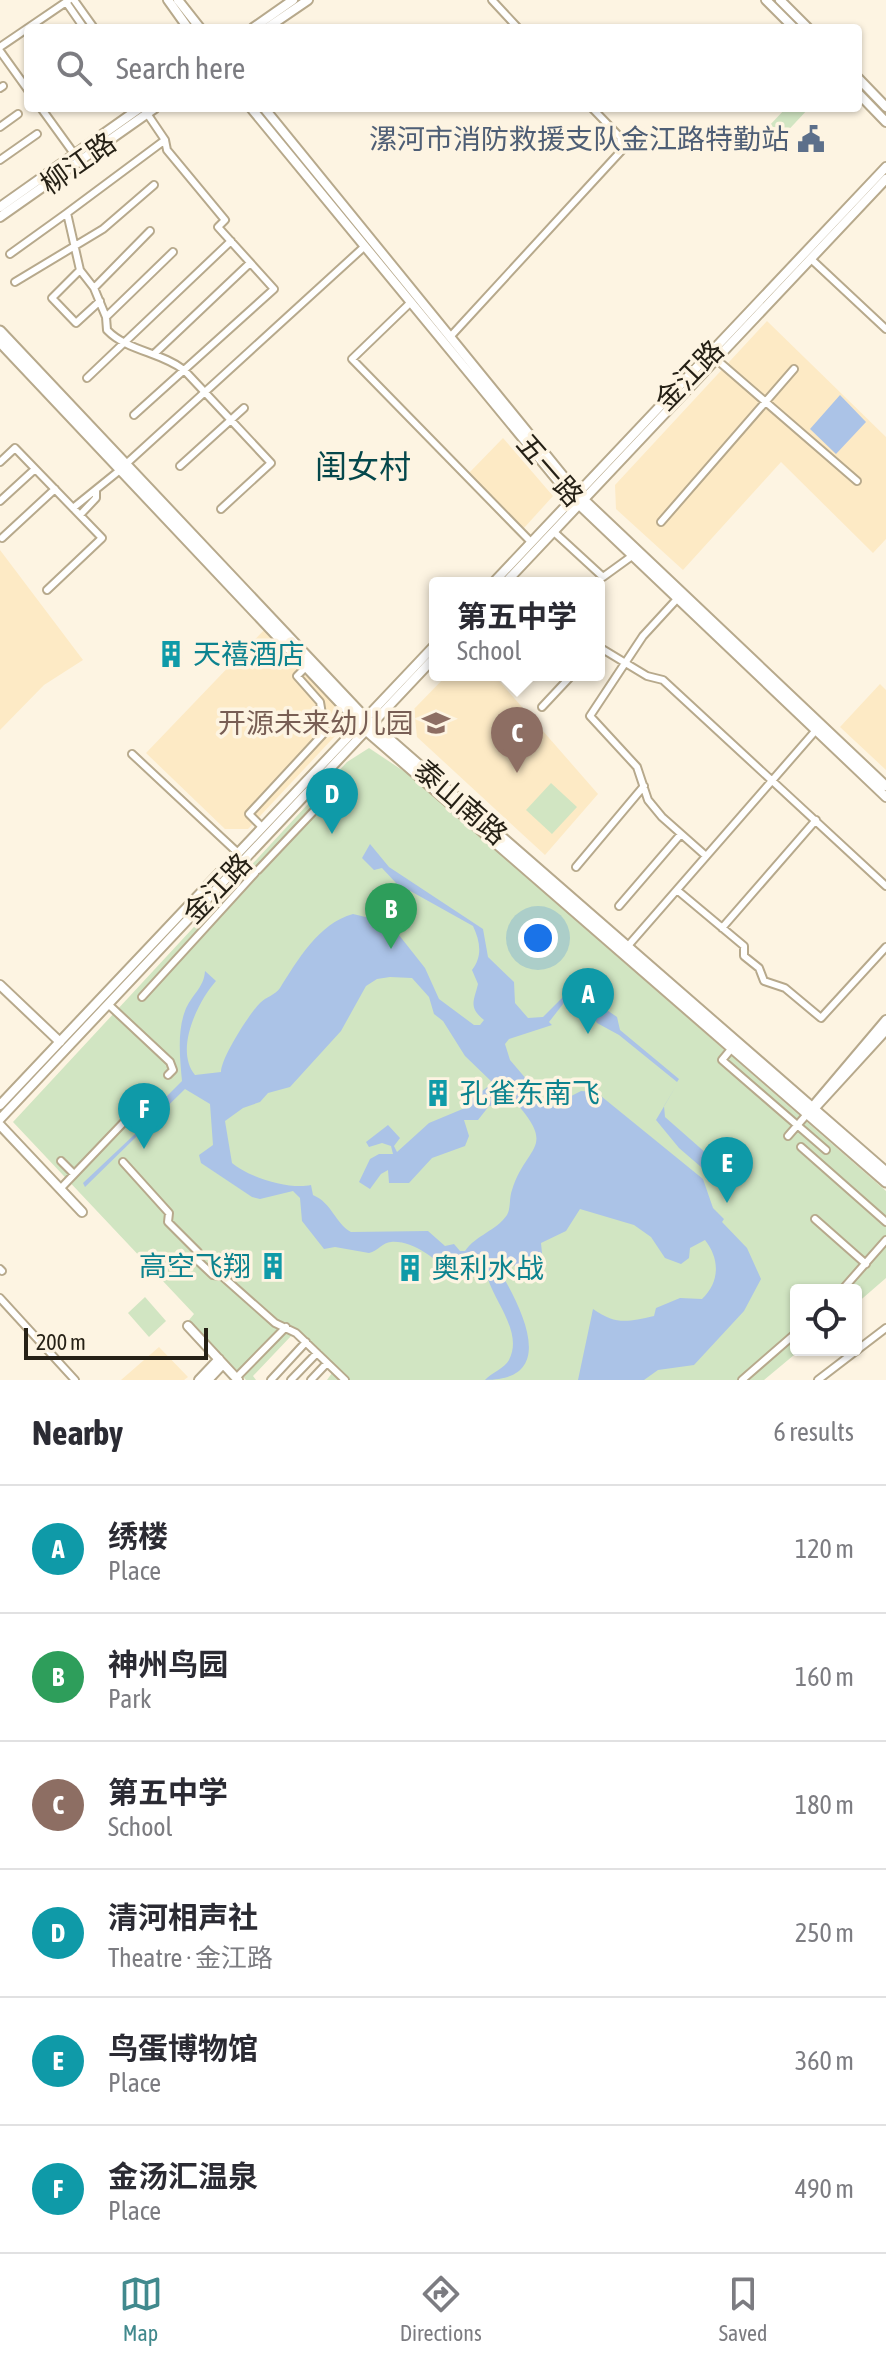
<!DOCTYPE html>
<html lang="en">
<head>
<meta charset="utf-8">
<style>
  :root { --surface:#fff; --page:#f7f7f7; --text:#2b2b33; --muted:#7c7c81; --line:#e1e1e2; --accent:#41898d }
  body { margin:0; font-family:"Asap Condensed","Noto Sans SC",sans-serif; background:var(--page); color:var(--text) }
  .controls { position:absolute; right:24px; bottom:24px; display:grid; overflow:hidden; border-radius:8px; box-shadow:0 2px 6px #0004 }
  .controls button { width:72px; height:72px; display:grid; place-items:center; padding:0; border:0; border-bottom:2px solid var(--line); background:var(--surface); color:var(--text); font:40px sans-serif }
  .scale { position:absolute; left:24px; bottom:20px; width:184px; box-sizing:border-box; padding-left:8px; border:4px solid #262116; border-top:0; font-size:22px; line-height:28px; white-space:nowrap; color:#262116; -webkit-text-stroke:6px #fdf4e2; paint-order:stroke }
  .you { position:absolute; left:538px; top:938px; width:28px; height:28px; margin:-20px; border:6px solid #fff; border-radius:50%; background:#1a73e8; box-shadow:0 0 0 12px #1a73e833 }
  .badge { display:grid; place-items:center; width:52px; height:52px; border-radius:50%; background:var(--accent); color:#fff; font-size:26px; font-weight:700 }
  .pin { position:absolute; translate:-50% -66px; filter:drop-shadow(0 2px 4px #0008) }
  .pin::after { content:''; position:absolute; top:42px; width:28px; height:24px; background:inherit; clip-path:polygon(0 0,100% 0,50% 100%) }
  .popup { position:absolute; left:429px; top:577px; width:176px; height:104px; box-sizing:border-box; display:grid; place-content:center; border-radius:8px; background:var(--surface); filter:drop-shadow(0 2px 6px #0005); font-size:26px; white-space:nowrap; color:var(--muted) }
  .popup b { font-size:30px; color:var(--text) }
  .popup::after { content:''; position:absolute; left:50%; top:100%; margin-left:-16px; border:16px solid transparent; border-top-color:var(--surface) }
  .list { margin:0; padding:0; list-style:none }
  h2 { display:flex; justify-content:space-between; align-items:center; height:104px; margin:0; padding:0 32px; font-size:34px }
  h2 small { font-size:26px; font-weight:400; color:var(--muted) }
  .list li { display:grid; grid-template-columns:52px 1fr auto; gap:24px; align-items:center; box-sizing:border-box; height:128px; padding:0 32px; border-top:2px solid var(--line) }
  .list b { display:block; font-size:30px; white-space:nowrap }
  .list p { margin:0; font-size:26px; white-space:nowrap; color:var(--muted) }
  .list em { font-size:26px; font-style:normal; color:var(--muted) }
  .icon { flex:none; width:44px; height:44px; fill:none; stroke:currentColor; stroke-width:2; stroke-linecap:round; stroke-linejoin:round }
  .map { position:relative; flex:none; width:886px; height:1380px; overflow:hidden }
  .search { position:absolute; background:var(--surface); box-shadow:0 2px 6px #0004; left:24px; right:24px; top:24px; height:88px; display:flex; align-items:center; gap:20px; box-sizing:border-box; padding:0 28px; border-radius:8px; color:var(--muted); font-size:30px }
  .sheet { height:872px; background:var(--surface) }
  nav { display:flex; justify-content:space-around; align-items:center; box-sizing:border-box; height:112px; border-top:2px solid var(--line); background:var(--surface); font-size:22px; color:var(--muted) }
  nav a { display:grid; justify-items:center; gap:4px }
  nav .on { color:var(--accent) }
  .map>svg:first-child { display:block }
  .built { fill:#fdeac5 }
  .green { fill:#d1e5c2 }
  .water { fill:#abc3e7; fill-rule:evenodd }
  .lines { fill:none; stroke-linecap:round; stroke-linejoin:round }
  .minor-casing { stroke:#b7a98c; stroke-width:10 }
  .tertiary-casing { stroke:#b7a98c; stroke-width:12 }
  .secondary-casing { stroke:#b7a98c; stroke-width:13 }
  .minor { stroke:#fff; stroke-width:6 }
  .tertiary { stroke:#fff; stroke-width:8 }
  .secondary { stroke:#fff; stroke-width:9 }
  .labels { text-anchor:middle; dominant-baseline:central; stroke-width:7; stroke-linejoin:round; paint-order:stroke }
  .service-label { font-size:28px; fill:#4e5e75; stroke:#fdf4e2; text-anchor:end }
  .street-label { font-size:28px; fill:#262116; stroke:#fdf4e2 }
  .culture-label { font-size:28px; fill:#0d838f; stroke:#fdf4e2; text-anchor:start }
  .education-label { font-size:28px; fill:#785e54; stroke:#fdf4e2; text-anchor:end }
  .quarter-label { font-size:32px; fill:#05474b; stroke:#fdf4e2 }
</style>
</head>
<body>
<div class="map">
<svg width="886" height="1380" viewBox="0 0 886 1380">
  <rect width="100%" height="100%" fill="#fdf4e2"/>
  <path class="built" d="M767,321L886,437V539L873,553L781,462L683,570L616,509L615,485Z
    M503,438L553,496L524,528L469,473Z
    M0,550L83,660L44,685L0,730Z
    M264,630L335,704V736L248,829H225L146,753Z
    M447,675H494L598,794L545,855L417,737L414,709Z
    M880,684L886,690V770L840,727Z
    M159,1347L188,1377L184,1380H121Z"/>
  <path class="green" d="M786,108H809L781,138L768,127Z
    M369,748L411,776L886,1191V1278L856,1304V1290H796V1350H800L764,1380H327L332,1373L292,1335L253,1376L256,1380H246L189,1320L194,1314L13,1122L347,762Z
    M551,783L577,807L552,834L526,810Z
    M145,1297L166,1321L149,1337L128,1313Z"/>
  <path class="water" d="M840,395L866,422L836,454L810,429Z
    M370,844L389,867L483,929L488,957L514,982L515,1003L528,1018L543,1017L569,991H579L617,1017L620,1030L679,1079L677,1082L619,1035L597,1023L587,1006L570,995L549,1022L552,1025L509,1039L505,1044L510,1060L550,1107L581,1091L596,1092L703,1179L713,1208L724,1219L722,1222L747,1248L761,1279L744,1311L694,1365L658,1370L644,1380H578L593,1309C616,1325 627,1322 654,1316L656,1308L680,1298L702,1299C720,1282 720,1259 705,1240L690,1248L689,1258L681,1264L665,1258L651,1237L634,1225L580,1209L566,1231L541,1243L544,1273L539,1271L529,1278L509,1261L502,1265L501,1273C524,1313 557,1380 485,1380C491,1373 505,1368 509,1360C523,1333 496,1304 488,1279L462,1268L453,1274C437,1261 414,1240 391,1242C383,1242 378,1251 369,1253L335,1247L324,1249L302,1221L300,1198L293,1191L260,1199L252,1197L201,1163L199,1155L213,1145L210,1104L185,1089L85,1187L83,1183L153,1117L158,1105L182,1081C180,1059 177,1032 185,1011C191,995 204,988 205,971L216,981C198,1001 174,1050 195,1075L221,1072C221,1058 249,1014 260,1003C266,997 275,995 280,988C297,961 319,923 353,914L374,919L395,930L425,968L439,999L474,1025H480L484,1020C468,1007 474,1001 478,984L472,970C483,956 480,941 473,926L396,883L382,868L374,870L362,858ZM390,977L412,978L429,997L434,1014L443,1021L465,1056L493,1083L470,1100L465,1108L429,1123L397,1152L394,1146L400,1138L388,1125L366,1142L369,1147L382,1143L391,1146L393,1154H379L370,1159L359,1182L370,1189L381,1174L388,1170L389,1183H409L432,1158L465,1146L469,1136L464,1120H478L489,1106L516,1103C557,1149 526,1145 512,1190C509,1198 511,1208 507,1215C496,1231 476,1235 465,1251H460L454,1244L445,1246L428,1231L351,1232C335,1223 332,1203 313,1195L311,1185C290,1190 248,1177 232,1163L225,1121L243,1108L260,1102L268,1093L290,1087L341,1031L366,986L377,979Z
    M676,1086L664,1106L665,1117L715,1161L721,1160L723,1163L708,1173L679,1148L656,1120Z"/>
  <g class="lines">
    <g class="minor-casing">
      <path id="minor" d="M74,0L94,28
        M492,0L518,28
        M66,2L84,28
        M0,47L69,0
        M0,51L28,90
        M0,88L3,86
        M41,108L75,155
        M0,127L18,114
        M0,160L37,134
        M173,252L106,317L107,330C127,351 161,352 184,370L271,463L221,509
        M10,254L67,213
        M811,259L886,329
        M80,270L52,298L76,323L100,301
        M15,282L103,229L154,185
        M94,288L150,231
        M410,303L352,359L531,542
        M106,317L94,288L80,270L67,213L165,140
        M450,337L622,150L620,137L592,108
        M154,354L250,263
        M716,359L857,481
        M87,378L231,241
        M134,415L274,289L218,227L225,220L167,150L165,140L146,112
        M0,462L15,448L102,538L47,590
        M126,464L365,246
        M180,466L244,408
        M0,501L35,469
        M73,508L120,470
        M80,515L96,498V491
        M661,522L794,369
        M554,532L603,577L632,556
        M2,538L55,489
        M677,599L643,636L590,716L637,767L648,800L662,817L706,856
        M599,647L647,676L663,680L886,886
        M515,680L520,675
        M542,707L572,675
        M132,754L238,853
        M262,827L249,814L325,732L320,702L297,676L306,667
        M576,867L644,786
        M258,870L327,797L315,786
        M677,890L744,946V956L759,968L764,981L785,988L821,1018L886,947
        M619,906L681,834
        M722,928L816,820
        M627,947L817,729
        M142,997L255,873
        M108,1004L170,1062L173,1070L168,1075
        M732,1048L722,1060L826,1150
        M788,1136L808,1113
        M801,1147L886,1222
        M61,1161L74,1174
        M123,1162L169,1213L168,1222L198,1252L197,1260L213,1275L222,1276L275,1323L296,1333L345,1380
        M61,1188L124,1122
        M815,1219L866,1264
        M0,1269L2,1271
        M842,1290L886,1240
        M0,1298L75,1380
        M236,1378L286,1327
        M271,1380L306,1342
        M291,1380L317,1353
        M311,1380L327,1363
        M742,1380L796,1333
        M818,1380L886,1328"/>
    </g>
    <g class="tertiary-casing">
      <path id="tertiary" d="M168,0L188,28
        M178,0L200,28
        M766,0L794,28
        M780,0L808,28
        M253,28L293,0
        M267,28L308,0
        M858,78L886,107
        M858,93L886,122
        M251,108L572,498L886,797
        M264,108L577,493L886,786
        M0,207L140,108
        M0,217L155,108
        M493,583L886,167
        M505,583L886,179
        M0,985L60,1042
        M0,1105L435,645
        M809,1111L886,1020
        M812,1111L886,1030
        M0,1119L435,657
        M0,1125L82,1212
        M188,1326L238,1380
        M199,1380L219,1359
        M208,1380L223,1364"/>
    </g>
    <g class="secondary-casing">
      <path id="secondary" d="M0,331L366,719L886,1172
        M0,342L366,730L886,1182"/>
    </g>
    <use href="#minor" class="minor"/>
    <use href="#tertiary" class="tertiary"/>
    <use href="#secondary" class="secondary"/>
  </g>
  <defs>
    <g id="civic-bare" transform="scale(2.16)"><path d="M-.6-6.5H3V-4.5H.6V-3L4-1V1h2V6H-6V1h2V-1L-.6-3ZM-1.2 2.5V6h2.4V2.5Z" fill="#5c6f8a" stroke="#fdf4e2" stroke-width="2.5" paint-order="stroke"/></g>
    <g id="building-bare" transform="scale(2.16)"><path d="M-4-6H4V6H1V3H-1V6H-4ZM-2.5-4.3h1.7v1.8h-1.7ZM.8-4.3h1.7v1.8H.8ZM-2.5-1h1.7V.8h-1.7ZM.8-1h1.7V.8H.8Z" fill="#0f9aa8" stroke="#fdf4e2" stroke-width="2.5" paint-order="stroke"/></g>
    <g id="school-bare" transform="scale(2.16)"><path d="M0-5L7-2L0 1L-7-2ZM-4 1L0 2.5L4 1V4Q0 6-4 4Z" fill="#8d6e63" stroke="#fdf4e2" stroke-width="2.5" paint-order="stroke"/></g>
  </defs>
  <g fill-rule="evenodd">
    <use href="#civic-bare" x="811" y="139"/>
    <use href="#building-bare" x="171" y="654"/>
    <use href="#school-bare" x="436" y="723"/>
    <use href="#building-bare" x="438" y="1093"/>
    <use href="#building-bare" x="273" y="1266"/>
    <use href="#building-bare" x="410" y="1268"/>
  </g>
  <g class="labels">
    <g class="service-label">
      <text x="789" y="139">漯河市消防救援支队金江路特勤站</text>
    </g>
    <g class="street-label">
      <text transform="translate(78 163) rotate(-35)">柳江路</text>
      <text transform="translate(689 375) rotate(-46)">金江路</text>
      <text transform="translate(550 470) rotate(49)">五一路</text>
      <text transform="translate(461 802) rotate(41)">泰山南路</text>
      <text transform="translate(217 888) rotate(-46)">金江路</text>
    </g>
    <g class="culture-label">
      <text x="193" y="654">天禧酒店</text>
      <text x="460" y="1093">孔雀东南飞</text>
      <text x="251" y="1266" text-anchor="end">高空飞翔</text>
      <text x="432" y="1268">奥利水战</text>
    </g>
    <g class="education-label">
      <text x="414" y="723">开源未来幼儿园</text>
    </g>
    <g class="quarter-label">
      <text x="363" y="466">闺女村</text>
    </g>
  </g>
</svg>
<div class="controls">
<button><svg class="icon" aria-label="locate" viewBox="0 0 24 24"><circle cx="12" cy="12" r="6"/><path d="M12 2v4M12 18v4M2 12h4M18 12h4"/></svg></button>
</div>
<div class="scale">200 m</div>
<div class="you"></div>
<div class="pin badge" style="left:588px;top:1034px;background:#0f9aa8">A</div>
<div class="pin badge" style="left:391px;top:949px;background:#2e9e5b">B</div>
<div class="pin badge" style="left:517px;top:773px;background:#8d6e63">C</div>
<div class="popup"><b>第五中学</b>School</div>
<div class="pin badge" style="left:332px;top:834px;background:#0f9aa8">D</div>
<div class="pin badge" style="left:727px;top:1203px;background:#0f9aa8">E</div>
<div class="pin badge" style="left:144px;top:1149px;background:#0f9aa8">F</div>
<div class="search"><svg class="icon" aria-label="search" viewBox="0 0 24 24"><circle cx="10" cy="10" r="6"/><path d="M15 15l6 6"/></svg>Search here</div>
</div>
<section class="sheet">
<h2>Nearby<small>6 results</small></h2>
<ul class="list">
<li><span class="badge" style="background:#0f9aa8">A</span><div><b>绣楼</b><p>Place</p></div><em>120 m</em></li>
<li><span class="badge" style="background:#2e9e5b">B</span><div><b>神州鸟园</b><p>Park</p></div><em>160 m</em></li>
<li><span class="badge" style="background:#8d6e63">C</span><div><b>第五中学</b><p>School</p></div><em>180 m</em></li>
<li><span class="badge" style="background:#0f9aa8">D</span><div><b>清河相声社</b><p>Theatre · 金江路</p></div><em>250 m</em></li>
<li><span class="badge" style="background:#0f9aa8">E</span><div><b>鸟蛋博物馆</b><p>Place</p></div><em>360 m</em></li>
<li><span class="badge" style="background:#0f9aa8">F</span><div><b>金汤汇温泉</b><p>Place</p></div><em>490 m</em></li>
</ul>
</section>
<nav>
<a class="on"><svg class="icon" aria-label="map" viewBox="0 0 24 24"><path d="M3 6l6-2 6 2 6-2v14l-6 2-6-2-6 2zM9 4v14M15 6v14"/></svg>Map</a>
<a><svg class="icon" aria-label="directions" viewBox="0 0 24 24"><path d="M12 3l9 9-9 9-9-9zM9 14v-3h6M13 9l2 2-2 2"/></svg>Directions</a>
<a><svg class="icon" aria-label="saved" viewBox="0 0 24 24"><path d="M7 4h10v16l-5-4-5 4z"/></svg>Saved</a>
</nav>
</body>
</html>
